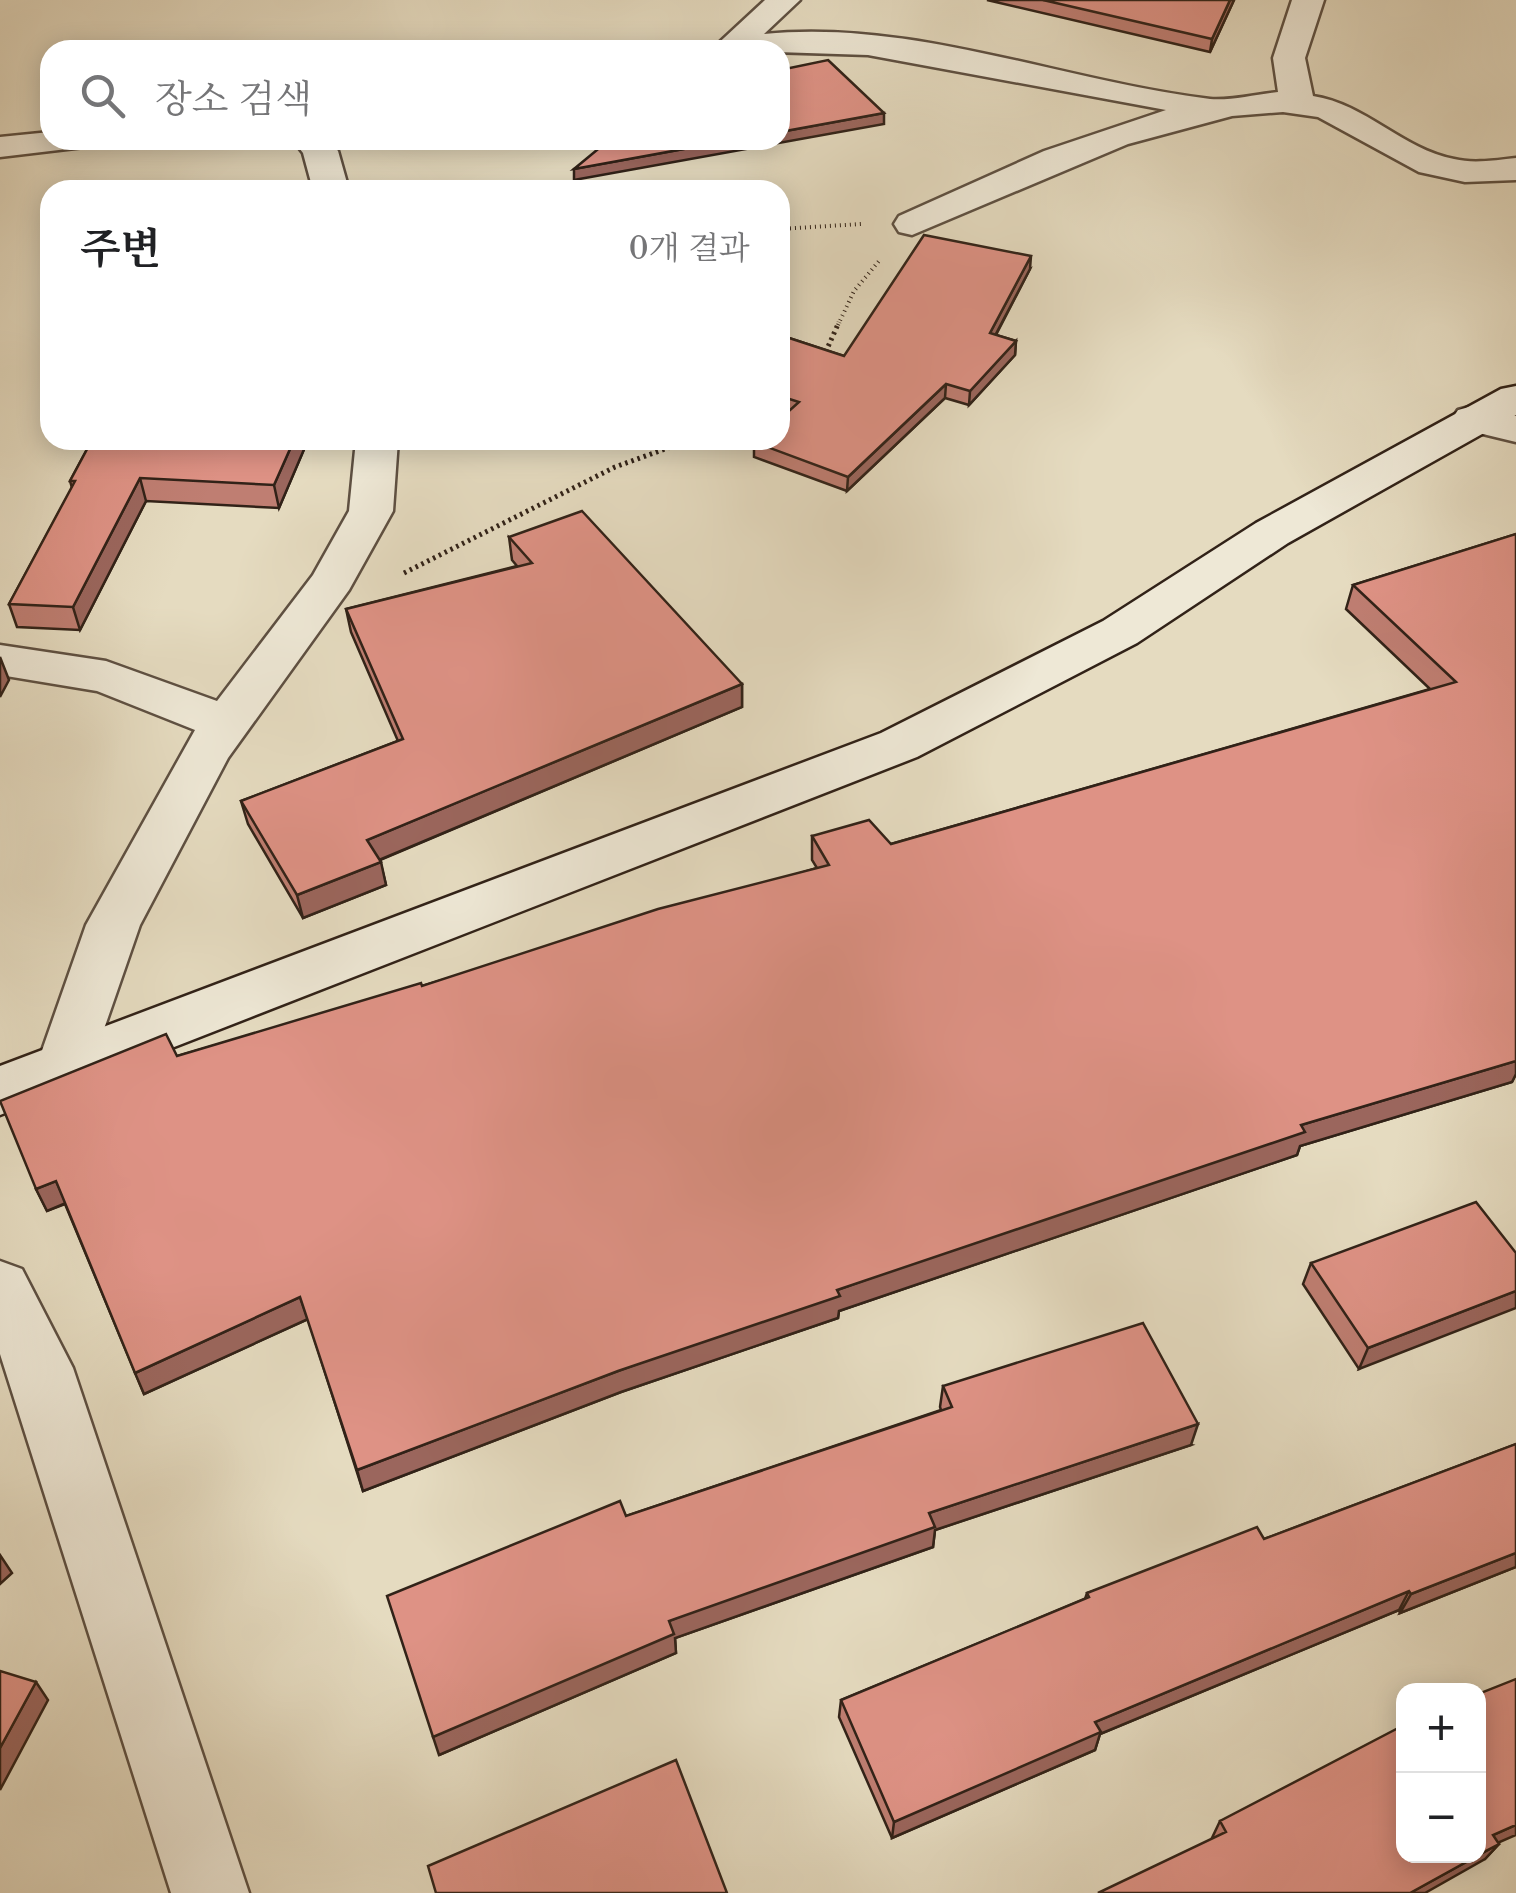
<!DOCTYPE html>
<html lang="ko">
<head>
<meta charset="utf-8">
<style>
  :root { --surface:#fff; --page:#f6f6f6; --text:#202124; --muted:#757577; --line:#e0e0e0 }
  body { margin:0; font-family:"Libre Caslon Text","Noto Serif KR",serif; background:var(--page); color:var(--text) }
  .controls { position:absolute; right:30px; bottom:30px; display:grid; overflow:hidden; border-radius:20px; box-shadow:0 5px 25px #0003 }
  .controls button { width:90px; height:90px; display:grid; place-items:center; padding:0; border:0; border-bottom:2px solid var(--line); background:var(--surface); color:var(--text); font:50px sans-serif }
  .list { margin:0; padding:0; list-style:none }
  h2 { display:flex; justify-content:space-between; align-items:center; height:130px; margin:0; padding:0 40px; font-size:42px }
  h2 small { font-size:32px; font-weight:400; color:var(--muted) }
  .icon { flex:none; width:55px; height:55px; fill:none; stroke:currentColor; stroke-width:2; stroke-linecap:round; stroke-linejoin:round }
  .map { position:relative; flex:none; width:1516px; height:1893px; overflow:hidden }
  .search { position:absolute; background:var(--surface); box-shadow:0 5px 25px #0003; left:40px; top:40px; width:750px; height:110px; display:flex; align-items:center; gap:25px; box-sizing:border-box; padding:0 35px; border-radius:30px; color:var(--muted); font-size:38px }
  .panel { position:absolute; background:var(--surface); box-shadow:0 5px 25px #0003; left:40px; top:180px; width:750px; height:270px; border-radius:30px }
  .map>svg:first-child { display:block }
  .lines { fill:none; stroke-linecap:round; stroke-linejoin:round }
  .minor-casing { stroke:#5e5042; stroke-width:5 }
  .secondary-casing { stroke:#312218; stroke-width:5 }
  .path-far1 { stroke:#312218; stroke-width:4; stroke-dasharray:1 4; stroke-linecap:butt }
  .path { stroke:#312218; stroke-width:5; stroke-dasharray:2.5 4; stroke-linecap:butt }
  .minor { fill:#eee8d6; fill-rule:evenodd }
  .secondary { fill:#eee8d6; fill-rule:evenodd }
  .wall { fill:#bf7e72; stroke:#312218; stroke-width:2.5 }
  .shaded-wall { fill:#9b665d; stroke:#312218; stroke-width:2.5 }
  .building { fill:#de9285; stroke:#312218; stroke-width:2.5 }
</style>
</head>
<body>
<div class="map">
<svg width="1516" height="1893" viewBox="0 0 1516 1893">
  <rect width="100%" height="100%" fill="#e5dbc0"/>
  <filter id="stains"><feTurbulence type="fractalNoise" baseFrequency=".002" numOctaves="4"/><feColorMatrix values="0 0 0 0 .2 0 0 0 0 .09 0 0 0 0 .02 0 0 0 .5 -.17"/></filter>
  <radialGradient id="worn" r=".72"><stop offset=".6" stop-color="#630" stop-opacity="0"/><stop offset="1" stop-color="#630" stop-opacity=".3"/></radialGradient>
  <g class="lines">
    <g class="minor-casing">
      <path id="minor" d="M765,0H800L764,34C914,19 1062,81 1210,99C1230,101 1257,94 1278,92L1273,58L1292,0H1324L1305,58L1313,96C1366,104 1402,149 1454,159C1474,164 1496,160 1516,158V180L1465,182L1419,172L1318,117L1283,112L1232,116L1128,144L912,235L899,232L894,224L899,216L1044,151L1166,110L868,55L711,50Z
        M50,132V140H89L84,147L0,157V137Z
        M293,140H329L338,151L349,190H313L303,153Z
        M1473,406L1516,416V442L1458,428L1452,419L1458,410Z
        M356,440H398L393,511L349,590L228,758L140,925L87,1078L67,1085L47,1078L38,1062L86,925L195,730L97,691L0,675V645L106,661L217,701L313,575L349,511Z
        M0,1261L22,1269L73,1368L249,1893H171L0,1354Z"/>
    </g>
    <g class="secondary-casing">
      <path id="secondary" d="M1516,386V415L1288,543L1137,643L917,757L0,1115V1066L881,733L1103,621L1256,523L1501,389Z"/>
    </g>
    <path class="path-far1" d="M780,229L861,224
      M838,325L854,291L879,261"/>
    <path class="path" d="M823,358L839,322
      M404,573L615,467L690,440"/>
    <use href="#minor" class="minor"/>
    <use href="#secondary" class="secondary"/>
  </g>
  <path class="wall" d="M987,0H1234L1210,52Z
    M1030,269L996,335L1016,341L1015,355L969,405L945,398L847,491L754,457V442L788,413L780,410V335L844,356Z
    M92,440H308L279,508L146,501L80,630L17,627L9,604L72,488L70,481Z
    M1516,534V1074L1512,1082L1300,1146L1297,1155L839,1311L838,1318L621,1392L363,1491L308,1319L144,1394L65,1204L47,1211L36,1189L177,1056L422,986L817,868L812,860V836L891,844L1430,689L1346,609L1353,585Z
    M509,537L742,684V707L380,860L386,885L303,918L248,824L241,801L398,741L351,632L346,609L517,566L512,560Z
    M1516,1253L1359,1369L1303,1284L1311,1263Z
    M943,1386L1191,1445L935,1530L933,1547L675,1638L676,1653L439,1755L626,1516L941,1410L940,1407Z
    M1516,1444V1567L1400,1613L1399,1610L1100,1734L1095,1750L892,1838L839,1717L841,1700L1085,1599L1087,1593L1264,1539Z
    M1220,1821L1498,1843L1499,1844L1485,1859L1212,1838Z"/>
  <path class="shaded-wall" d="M1230,0H1234L1210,52L1212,39Z
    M884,113V124L574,180V169L733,140H780V132Z
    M1031,256L1030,269L989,347L990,333Z
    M1016,341L1015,355L969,405L970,391Z
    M946,384L945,398L847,491L848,477Z
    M294,440H308L279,508L274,485Z
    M140,478L146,501L80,630L73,607Z
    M0,657L9,680L0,697Z
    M742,684V707L372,863L367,840Z
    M381,862L386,885L303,918L297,895Z
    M1516,1061V1074L1512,1082L1300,1146L1297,1155L839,1311L838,1318L621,1392L363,1491L357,1470L618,1371L837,1290L1301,1125Z
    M56,1181L66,1203L47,1211L36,1189Z
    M1516,1291V1308L1359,1369L1368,1348Z
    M300,1297L308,1319L144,1394L135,1373Z
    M1198,1424L1191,1445L935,1530L933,1547L675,1638L676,1653L439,1755L433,1737L669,1621L929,1513Z
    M1516,1553V1567L1400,1613L1411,1594Z
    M0,1555L12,1573L0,1584Z
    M1409,1591L1399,1610L1100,1734L1095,1750L892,1838L894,1822L1095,1722Z
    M36,1682L48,1700L0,1790V1748Z
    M1516,1825V1835L1479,1851L1493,1835Z
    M1499,1844L1485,1859L1425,1893H1410Z"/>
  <path class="building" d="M1043,0H1230L1212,39Z
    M828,60L884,113L780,132V70Z
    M609,140H733L574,169Z
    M924,235L1031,256L990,333L1016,341L970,391L946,384L848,477L754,442L757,440H780V419L799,402L780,396V335L844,356Z
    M92,440H294L274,485L140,478L73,607L9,604L75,481H70Z
    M582,511L742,684L367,840L381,862L297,895L241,801L403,739L346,609L532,563L509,537Z
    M1516,534V1061L1301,1125L1305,1132L837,1290L840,1296L618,1371L357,1470L300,1297L135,1373L56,1181L36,1189L0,1101L166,1034L177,1056L421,983L422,986L658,909L829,865L812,836L869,820L891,844L1456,682L1353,585Z
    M1476,1202L1516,1253V1291L1368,1348L1311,1263Z
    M1143,1323L1198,1424L929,1513L935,1527L669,1621L674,1634L433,1737L387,1596L620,1501L626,1516L952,1407L943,1386Z
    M1516,1444V1553L1411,1594L1409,1591L1095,1722L1101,1732L894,1822L841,1700L1089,1597L1087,1593L1257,1527L1264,1539Z
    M0,1671L36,1682L0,1748Z
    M1516,1679V1825L1493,1835L1499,1844L1478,1855V1694Z
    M1404,1725V1856H1477L1410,1893H1098L1226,1832L1220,1821Z
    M676,1760L727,1893H436L428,1866Z"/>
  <rect width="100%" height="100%" filter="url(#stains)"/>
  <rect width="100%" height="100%" fill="url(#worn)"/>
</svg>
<div class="controls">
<button>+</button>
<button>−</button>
</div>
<div class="search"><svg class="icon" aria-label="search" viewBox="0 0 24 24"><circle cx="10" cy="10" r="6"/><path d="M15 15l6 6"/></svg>장소 검색</div>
<section class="panel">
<h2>주변<small>0개 결과</small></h2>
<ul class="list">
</ul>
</section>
</div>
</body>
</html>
